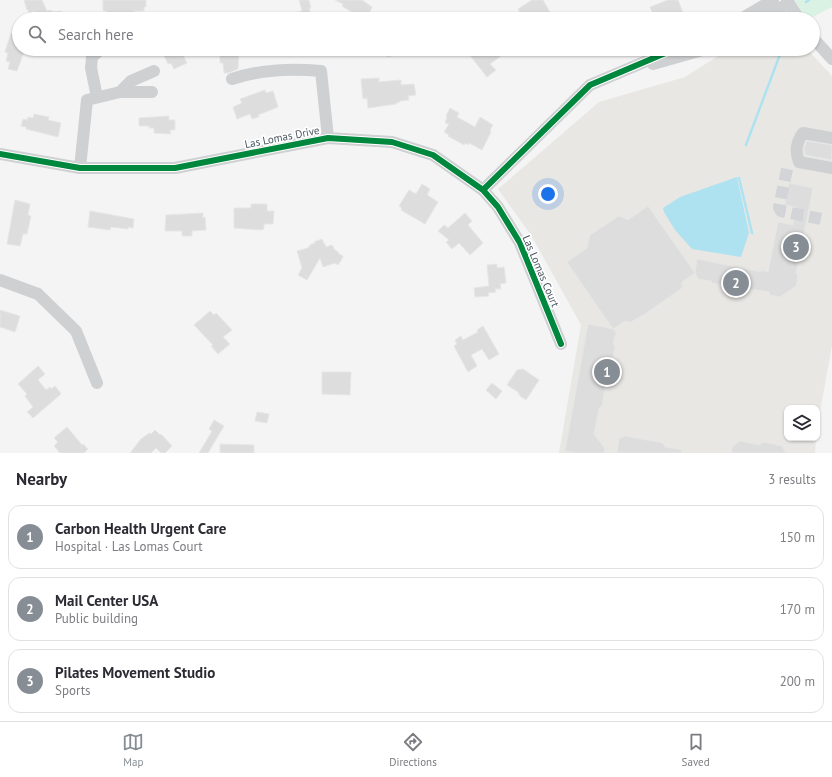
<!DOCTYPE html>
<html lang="en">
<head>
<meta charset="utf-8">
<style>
  :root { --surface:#fff; --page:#f7f7f7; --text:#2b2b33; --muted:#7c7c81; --line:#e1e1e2; --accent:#868d94 }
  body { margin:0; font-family:"PT Sans",sans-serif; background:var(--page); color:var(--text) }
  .controls { position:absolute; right:12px; bottom:12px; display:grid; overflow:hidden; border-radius:8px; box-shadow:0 1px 3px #0004 }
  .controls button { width:36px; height:36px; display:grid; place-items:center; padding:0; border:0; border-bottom:1px solid var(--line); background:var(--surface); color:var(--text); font:20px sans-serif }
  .you { position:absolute; left:548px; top:194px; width:14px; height:14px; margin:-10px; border:3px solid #fff; border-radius:50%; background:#1a73e8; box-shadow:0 0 0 6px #1a73e833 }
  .badge { display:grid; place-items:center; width:26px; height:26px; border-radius:50%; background:var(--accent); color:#fff; font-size:13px; font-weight:700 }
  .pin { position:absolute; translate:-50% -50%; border:2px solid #fff; box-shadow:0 1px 4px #0006 }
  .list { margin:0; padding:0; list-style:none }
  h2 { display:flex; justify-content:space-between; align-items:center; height:52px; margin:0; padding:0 16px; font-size:17px }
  h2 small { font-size:13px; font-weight:400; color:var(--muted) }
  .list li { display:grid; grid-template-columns:26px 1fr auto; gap:12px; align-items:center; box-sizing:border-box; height:64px; margin:0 8px 8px; padding:0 8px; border:1px solid var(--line); border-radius:12px }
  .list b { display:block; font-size:15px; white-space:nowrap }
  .list p { margin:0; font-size:13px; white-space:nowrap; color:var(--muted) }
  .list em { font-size:13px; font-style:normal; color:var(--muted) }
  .icon { flex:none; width:22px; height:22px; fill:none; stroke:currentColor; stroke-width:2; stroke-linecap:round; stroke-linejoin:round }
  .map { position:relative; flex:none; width:832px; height:453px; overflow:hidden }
  .search { position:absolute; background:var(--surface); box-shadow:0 1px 3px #0004; left:12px; right:12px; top:12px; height:44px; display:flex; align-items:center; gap:10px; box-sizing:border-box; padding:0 14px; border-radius:22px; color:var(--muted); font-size:15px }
  .sheet { height:268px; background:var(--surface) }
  nav { display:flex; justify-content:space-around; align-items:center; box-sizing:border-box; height:56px; border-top:1px solid var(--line); background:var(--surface); font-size:11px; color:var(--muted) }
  nav a { display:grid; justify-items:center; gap:2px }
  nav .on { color:var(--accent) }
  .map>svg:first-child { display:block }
  .commercial { fill:#e8e7e3 }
  .green { fill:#d9f2e3 }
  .water { fill:#aee2f0 }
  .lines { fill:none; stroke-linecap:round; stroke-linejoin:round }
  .stream { stroke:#aee2f0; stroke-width:2.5 }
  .building { fill:#ddddde; stroke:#e5e6e7 }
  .minor-tunnel { stroke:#d2d4d7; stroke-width:12; stroke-dasharray:12 6; stroke-linecap:butt }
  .minor { stroke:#ced0d2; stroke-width:12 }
  .cycleway-casing { stroke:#fff; stroke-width:8 }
  .cycleway { stroke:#00873e; stroke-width:6 }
  .labels { text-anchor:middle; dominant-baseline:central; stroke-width:3.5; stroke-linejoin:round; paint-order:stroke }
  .street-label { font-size:11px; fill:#4a5661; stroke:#fff }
</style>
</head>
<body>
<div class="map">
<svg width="832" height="453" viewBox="0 0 832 453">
  <rect width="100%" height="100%" fill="#f4f4f4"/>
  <path class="commercial" d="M729,49H807L832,76V346L817,428V408H787V438H816L815,453H559L581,325L531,235L498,189L599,102L685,77Z"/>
  <path class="green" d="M795,0H832V7L809,19H806Z"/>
  <path class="water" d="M737,177L749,233L741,257L692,249L675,230L664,212L663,208L680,197Z"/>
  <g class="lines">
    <path class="stream" d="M806,2L809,0
      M746,145L782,49
      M739,178L752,233"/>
  </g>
  <path class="building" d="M24,0H42L47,11L52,10V12L61,11L63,19H37L35,11L29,13L28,10H27Z
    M103,0H146V7H144V11H134V19H127V17H107V11H103Z
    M299,0H309L311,8H309L312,19H280V17L302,11Z
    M335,0H362L372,7L367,19L362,16L361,18L342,6L343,4Z
    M532,0H543L550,12L546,15L545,17L546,19H523L518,9Z
    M668,0H678L684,15L674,19H635L652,12L650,7Z
    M11,33L19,35V49H25L17,71L8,69L10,62L6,61L8,53L5,52Z
    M161,49H196L183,55L187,63L174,69L171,63L168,64Z
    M225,49H239L238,69L228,73H224L223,63H220V52H225Z
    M385,49H409V52L387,57Z
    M465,49H503L498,53L501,56L490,64L496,70L487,77Z
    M379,78V82L401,80V85L414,84L416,95L408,96L409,100L400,101V102L396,103V104L368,108L367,98L363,99L361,79Z
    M265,90L266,93L273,91L278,107L258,115L259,117L252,119L250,114L237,119L233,107L242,103L240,99Z
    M450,108L459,113L457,117L475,127L480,117L493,125L490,130L491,132L482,150L469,143L468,145L465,143L464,145L448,136L449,135L444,132L449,124L445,123L447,117L446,116Z
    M34,114L49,117L48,120L61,123L58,137L26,129V127L21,126L23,119L27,120L28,117L33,118Z
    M169,116V120H175V130H170L171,134L154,133V128H149V126H139V118Z
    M807,141L832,145V160L805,155L804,148Z
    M789,183L813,188L796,273L798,276L796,286L780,297L770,295L769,292L751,289V291L712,283L711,281L698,279L695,273L697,259L761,272V270L768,272L778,222L793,225L796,207L785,205Z
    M422,184L430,189L427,195L438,202L425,224L401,210L402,208L399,206L409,190L416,194Z
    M15,200L30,204L28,215L31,216L27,234H23L20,246L7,244Z
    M251,204H267V211H274L273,224H264V229L260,230L234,228V208H251Z
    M648,206L695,273L682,282V288L642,316H641L631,322L625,321L613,329L567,262L587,248L590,235L619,216L628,220Z
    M90,211L134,219L133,228L128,227V229L111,227L110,230L88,227Z
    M203,213V218L205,217L206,230L192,231V236H182V231H165L166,215Z
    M465,213L472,221L468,225L483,243L470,255L459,243L452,249L446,242L449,240L438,231L444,225L448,228Z
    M322,239L326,247L332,245L335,250L338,252V253L343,256L342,259L338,265L335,263L323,267L320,258L307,280L298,275L302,268L297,251L308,248L310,245L315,243L314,242Z
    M497,264V268L504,267L506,283L500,284L501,289H495L496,292L488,293L489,296L475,297L474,288L489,286L487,265Z
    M0,310L20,316L15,332L0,327Z
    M210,311L214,315L216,313L232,330L223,337L230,344L218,354L211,346L213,345L194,325Z
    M588,324L613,329L616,333L613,343L615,346L608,384L605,386L602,406L599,408L594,434L605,449L604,453H577L565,451Z
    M483,326L499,354L489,360L482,349L471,355L477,366L468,372L454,346L457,344L455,340L461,336L463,340L478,332L477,330Z
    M38,366L45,374L38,380L46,390L50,387L51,389L55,386L61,394L33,418L27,412L33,407L25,396L27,394L18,384Z
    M523,369L539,380L526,400L520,396L518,392L507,385L517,370Z
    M322,372H351L350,395L322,394Z
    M492,383L502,391L496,399L486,390Z
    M257,412L269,414L267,423L255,421Z
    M214,420L224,426L208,453H199L212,431L209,429Z
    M67,427L82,445L83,444L88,449L84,453H60L54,446L58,442L54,438Z
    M155,430L160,435L161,434L172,446L165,453H161L156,448L151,453H130L141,439L148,434L150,433L151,434Z
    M625,436L663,443L665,447L682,450L681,453H617L619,439Z
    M740,441L759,445L763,442L782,446L786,453H731L733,446Z
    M220,444L254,445V453H220Z"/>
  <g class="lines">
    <path class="minor-tunnel" d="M787,169L779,207L781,211L826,220"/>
    <path class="minor" d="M787,0L799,19
      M741,19L773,0
      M762,19L789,3
      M813,38L832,59
      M653,64L706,49
      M232,79C262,69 290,68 321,71L328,138
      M120,92L131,81L154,71
      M97,97L91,68L92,57L101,49
      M832,138L803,133C796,143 795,151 799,162L832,168
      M0,154L80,168H175L328,138L392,142L433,155L483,190L498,207L520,243L561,344
      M80,168L87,100L120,92H152
      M483,190L590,85L675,49
      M0,280L38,294L76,331L97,383"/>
    <g class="cycleway-casing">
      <path id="cycleway" d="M0,154L80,168H175L328,138L392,142L433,155L483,190L498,207L520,243L561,344
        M483,190L590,85L675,49"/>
    </g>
    <use href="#cycleway" class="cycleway"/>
  </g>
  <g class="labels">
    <g class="street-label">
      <text transform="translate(282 137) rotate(-11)">Las Lomas Drive</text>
      <text transform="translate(541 271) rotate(67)">Las Lomas Court</text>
    </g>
  </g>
</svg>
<div class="controls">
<button><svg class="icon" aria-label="layers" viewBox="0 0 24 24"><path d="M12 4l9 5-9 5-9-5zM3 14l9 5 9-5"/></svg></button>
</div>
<div class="you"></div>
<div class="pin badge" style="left:607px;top:372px">1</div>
<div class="pin badge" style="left:736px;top:283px">2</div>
<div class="pin badge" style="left:796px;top:247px">3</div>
<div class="search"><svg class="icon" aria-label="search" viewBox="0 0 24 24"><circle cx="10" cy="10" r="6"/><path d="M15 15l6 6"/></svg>Search here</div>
</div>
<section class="sheet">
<h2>Nearby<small>3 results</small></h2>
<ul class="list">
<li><span class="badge">1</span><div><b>Carbon Health Urgent Care</b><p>Hospital · Las Lomas Court</p></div><em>150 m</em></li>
<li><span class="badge">2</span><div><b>Mail Center USA</b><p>Public building</p></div><em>170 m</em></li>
<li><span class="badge">3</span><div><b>Pilates Movement Studio</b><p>Sports</p></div><em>200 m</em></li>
</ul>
</section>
<nav>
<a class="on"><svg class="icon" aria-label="map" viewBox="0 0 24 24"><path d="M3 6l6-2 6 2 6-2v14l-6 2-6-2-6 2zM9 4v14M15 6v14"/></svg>Map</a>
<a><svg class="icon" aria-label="directions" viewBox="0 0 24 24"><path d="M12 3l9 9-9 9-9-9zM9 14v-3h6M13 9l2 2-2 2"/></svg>Directions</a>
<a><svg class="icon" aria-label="saved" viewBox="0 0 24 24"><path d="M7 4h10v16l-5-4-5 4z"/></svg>Saved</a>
</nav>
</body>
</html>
